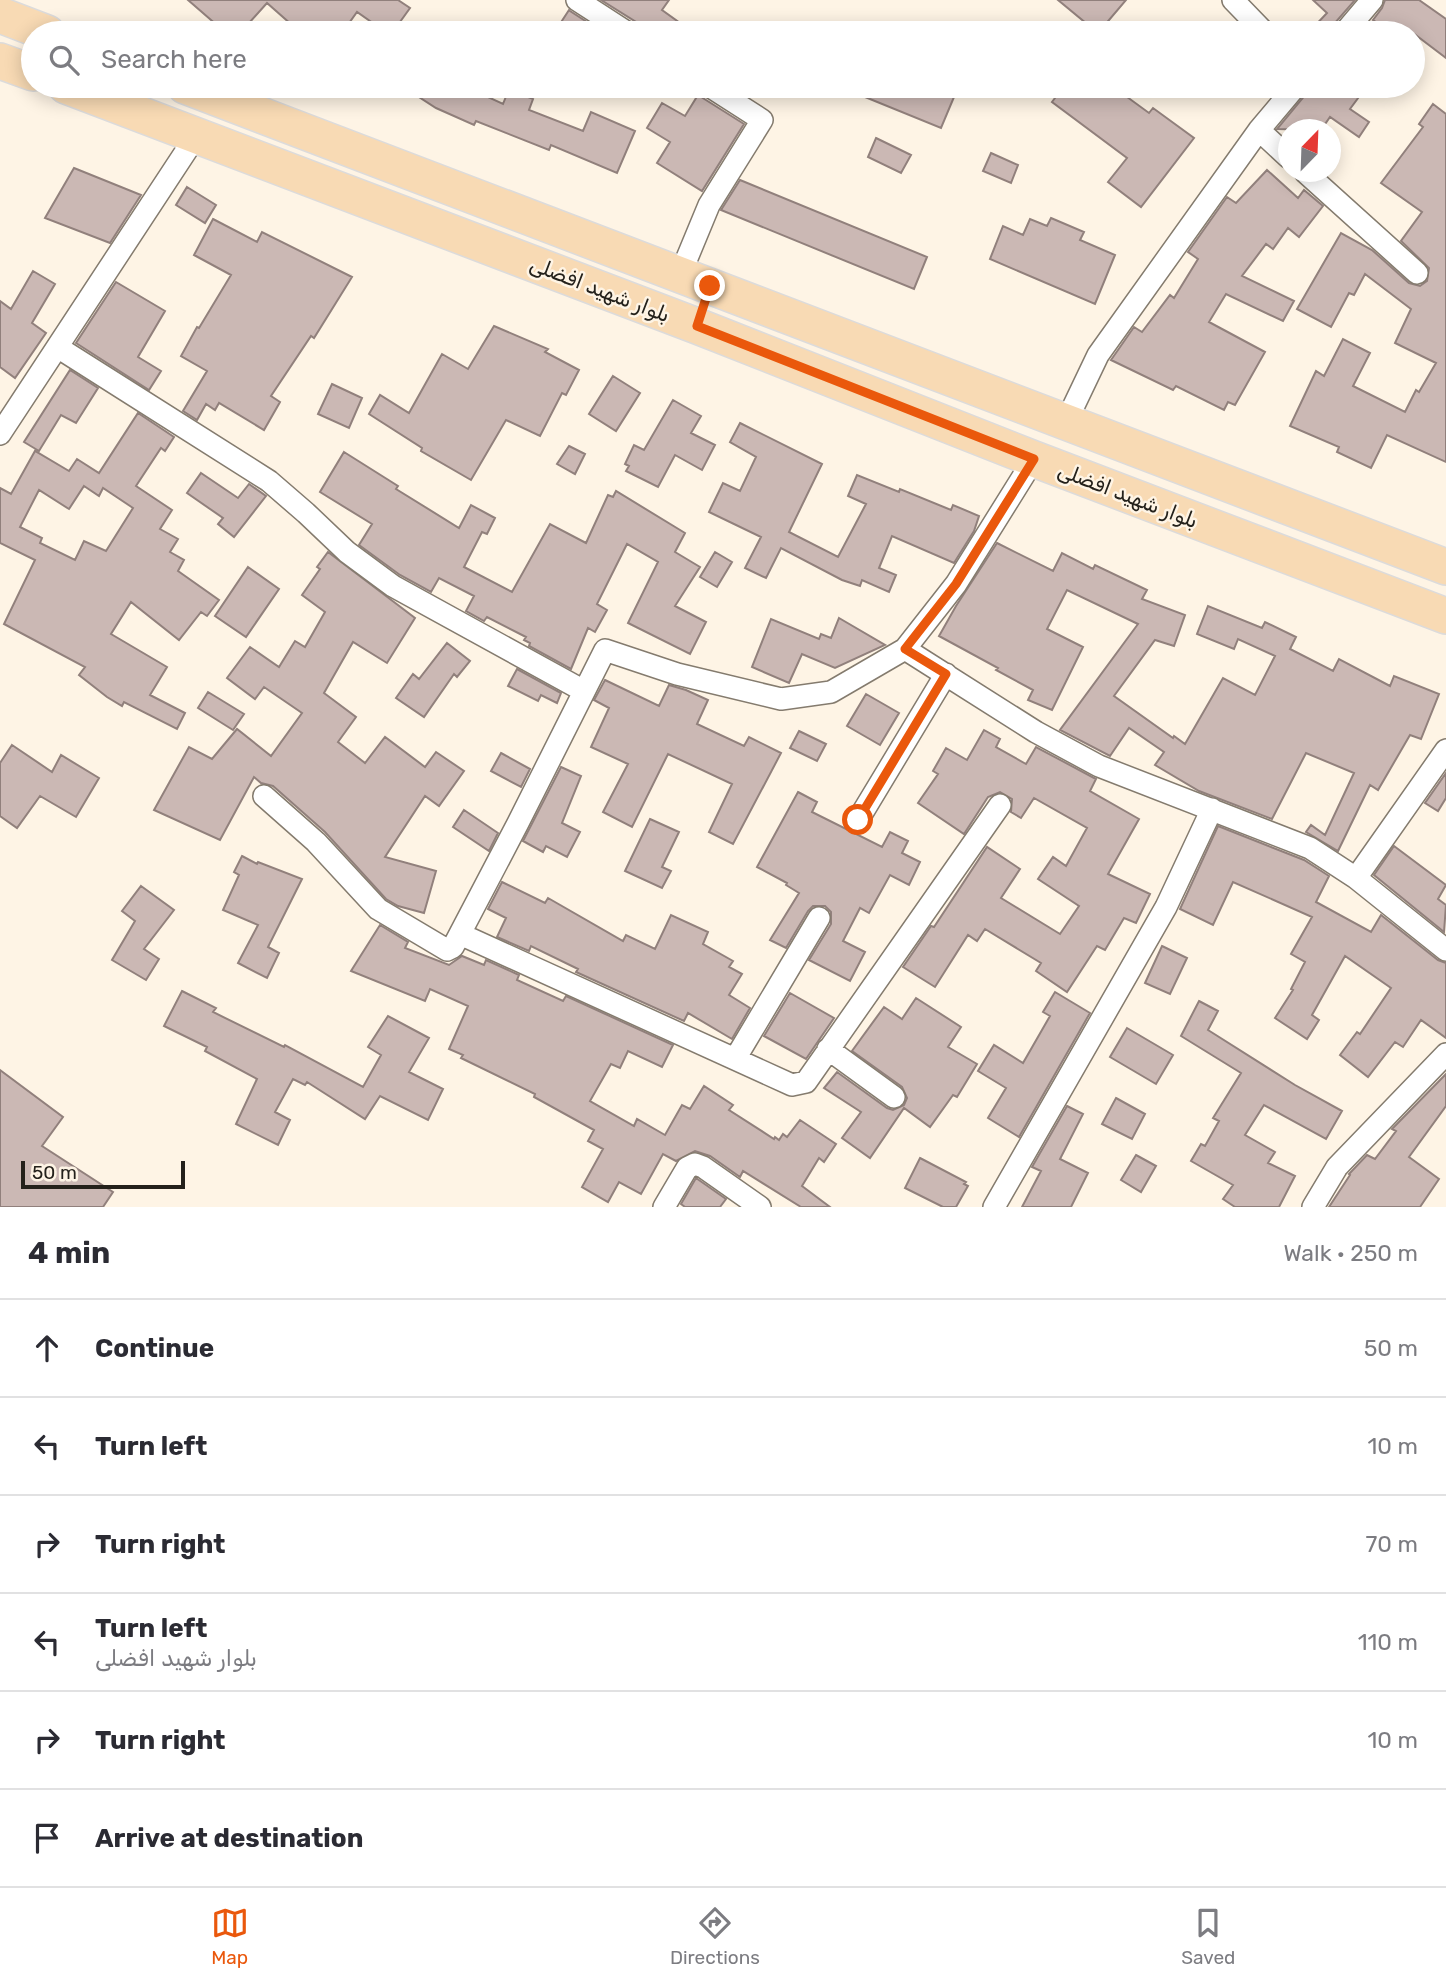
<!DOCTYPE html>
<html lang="en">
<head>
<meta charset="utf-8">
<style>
  :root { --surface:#fff; --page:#f2f2f3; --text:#2b2b33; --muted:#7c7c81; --line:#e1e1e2; --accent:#ea580c }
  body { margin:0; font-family:Rubik,"Noto Sans Arabic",sans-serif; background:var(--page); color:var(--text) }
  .compass { position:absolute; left:1278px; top:119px; width:63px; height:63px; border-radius:50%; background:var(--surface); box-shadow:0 4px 18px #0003; rotate:23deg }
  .scale { position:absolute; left:21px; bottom:18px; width:164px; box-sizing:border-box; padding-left:7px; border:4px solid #24211b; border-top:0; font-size:19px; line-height:24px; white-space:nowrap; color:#24211b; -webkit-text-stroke:5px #fef4e5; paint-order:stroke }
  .stop { position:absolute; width:21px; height:21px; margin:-16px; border:5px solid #ea580c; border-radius:50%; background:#fff }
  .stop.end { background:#ea580c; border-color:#fff; box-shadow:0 2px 7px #0008 }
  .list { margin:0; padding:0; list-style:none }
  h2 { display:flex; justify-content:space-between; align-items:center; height:91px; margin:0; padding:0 28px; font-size:30px }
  h2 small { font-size:23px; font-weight:400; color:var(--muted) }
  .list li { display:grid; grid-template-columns:46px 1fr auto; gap:21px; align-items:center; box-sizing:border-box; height:98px; padding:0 28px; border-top:2px solid var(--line) }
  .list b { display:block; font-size:26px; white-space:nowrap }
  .list p { margin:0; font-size:23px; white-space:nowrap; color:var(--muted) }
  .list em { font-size:23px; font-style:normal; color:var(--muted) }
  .icon { flex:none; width:38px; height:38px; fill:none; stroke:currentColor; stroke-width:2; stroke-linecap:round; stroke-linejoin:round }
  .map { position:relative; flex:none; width:1446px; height:1207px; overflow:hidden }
  .search { position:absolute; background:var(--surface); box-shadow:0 4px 18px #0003; left:21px; right:21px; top:21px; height:77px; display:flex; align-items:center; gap:18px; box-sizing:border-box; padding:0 24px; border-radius:38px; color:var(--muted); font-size:26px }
  .sheet { height:679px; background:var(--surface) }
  nav { display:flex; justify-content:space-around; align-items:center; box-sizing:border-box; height:98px; border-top:2px solid var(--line); background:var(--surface); font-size:19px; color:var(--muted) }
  nav a { display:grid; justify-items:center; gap:4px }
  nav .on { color:var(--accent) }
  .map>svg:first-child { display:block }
  .building { fill:#cbb8b4; stroke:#91807c; stroke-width:2; fill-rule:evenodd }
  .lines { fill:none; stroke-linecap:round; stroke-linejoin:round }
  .minor-casing { stroke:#847b6e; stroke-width:24 }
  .primary-casing { stroke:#dcdbdb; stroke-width:38 }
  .minor { stroke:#fff; stroke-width:21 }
  .primary { stroke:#f8dab4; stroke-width:35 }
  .route { stroke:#ea580c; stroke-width:9 }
  .labels { text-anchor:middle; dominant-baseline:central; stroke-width:5; stroke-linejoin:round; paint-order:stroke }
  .street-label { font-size:21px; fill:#24211b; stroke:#fef4e5 }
</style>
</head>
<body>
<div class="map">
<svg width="1446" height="1207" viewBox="0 0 1446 1207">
  <rect width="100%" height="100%" fill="#fef4e5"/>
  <path class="building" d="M188,0H398L410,8L392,33H387L357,12L342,33H301L267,3L240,33H226Z
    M601,0H669L662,10L680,23L672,33H641L636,22Z
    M1058,0H1126L1098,33Z
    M1313,0H1355L1334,24L1331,33H1308L1327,13Z
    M1385,0H1419L1446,19V58L1413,33H1392L1373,20L1382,8Z
    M569,10L570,11L604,33H554Z
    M402,86H464L503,104L509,89L533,99L529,110L583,131L591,112L635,131L617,173L551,145L549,150L476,121L474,125L436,108Z
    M838,86H910L923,91L926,86L954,97L941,128Z
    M1064,86H1112L1149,113L1153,108L1194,138L1141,207L1108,182L1127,158L1052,102Z
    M1309,86H1367L1350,109L1369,122L1359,137L1330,117L1321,130L1277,129L1306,94Z
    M698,95L744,124L702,191L657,163L670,142L647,128L662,103L685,116Z
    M1433,104L1446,114V462L1387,435L1371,468L1337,452L1339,447L1290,426L1316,371L1324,376L1343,339L1370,353L1353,386L1405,412L1416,390L1419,392L1436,363L1395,343L1411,309L1365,274L1354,295L1349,293L1331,327L1297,309L1341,233L1372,250L1409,283L1420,286L1427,281L1429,268L1401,241L1422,212L1381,183L1423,127L1419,124Z
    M876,138L911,155L901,173L868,157Z
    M991,153L1018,165L1011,183L983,171Z
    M74,168L141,195L110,243L45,218Z
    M1267,170L1298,198L1304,190L1323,206L1299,237L1288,228L1273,249L1266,244L1242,276L1294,301L1283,321L1226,294L1209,322L1265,352L1235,405L1228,402L1224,410L1176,386L1173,390L1111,360L1134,327L1142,332L1170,295L1174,298L1198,259L1188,252L1227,197L1236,203Z
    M740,180L927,257L914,289L721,210Z
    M187,187L216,205L205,223L176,205Z
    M1051,218L1084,232L1080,240L1115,255L1095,304L990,259L1003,226L1023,235L1030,219L1047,226Z
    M213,219L257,242L262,232L352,277L314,338L311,336L271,396L280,402L264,430L219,403L215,410L206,404L197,420L183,411L207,371L181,356L197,327L199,328L231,275L194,255Z
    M33,271L55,284L32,323L46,333L15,378L0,367V301L11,309Z
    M116,282L165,311L138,357L161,371L149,390L76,343Z
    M494,326L548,349L545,352L579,370L566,395L562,393L540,436L506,420L471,480L421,451L422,448L369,414L380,395L409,413L442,354L468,369Z
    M70,370L98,388L76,423L61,415L39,451L24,442Z
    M613,376L640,393L616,431L589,414Z
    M332,384L362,398L349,428L318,414Z
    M673,400L701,416L691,433L715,445L702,470L675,455L658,487L626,471L629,466L625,464L634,445L644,450Z
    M138,413L174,437L165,451L161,448L136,486L172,510L160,529L178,539L170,552L184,560L178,571L219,600L207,616L201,612L179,640L131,602L111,634L167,667L150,695L185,713L177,729L124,702L122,706L107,697L79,675L85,667L4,624L35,560L0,543V488L11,494L35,451L69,471L77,459L99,473ZM84,486L99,496L103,488L133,508L106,551L84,541L75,560L40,543L42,538L20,527L39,490L69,509Z
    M740,423L822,464L789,532L838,557L866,504L848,496L857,475L899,492L900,489L951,510L953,505L979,516L974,531L954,563L892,536L879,568L896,575L889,592L862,580L860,586L842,580L781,548L766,578L745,568L761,537L709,512L723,483L740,491L756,457L730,442Z
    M569,446L585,454L575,474L557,464Z
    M344,452L398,486L396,489L459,528L471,505L495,518L487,534L482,532L464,567L512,592L550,524L586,543L608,495L613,497L616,491L685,533L675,552L700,567L675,606L706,622L690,654L628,623L658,562L627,544L597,604L607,610L595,632L588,628L571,669L529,646L530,643L524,640L526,637L487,617L484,621L466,611L474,596L439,578L431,592L400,575L359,545L372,524L320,492Z
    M201,473L238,498L249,484L266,496L234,537L218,524L223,518L187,493Z
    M997,543L1053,571L1062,553L1093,569L1095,565L1147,590L1142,599L1185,615L1174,646L1155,640L1114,696L1173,738L1174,736L1185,744L1223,678L1255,695L1275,656L1238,639L1234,649L1197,634L1208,606L1262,628L1265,622L1296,637L1290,649L1333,671L1339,659L1390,686L1394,676L1439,694L1421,739L1410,735L1378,790L1370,785L1338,851L1306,832L1311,825L1325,835L1354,773L1306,753L1272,819L1199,791L1155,765L1164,752L1129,728L1110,756L1060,730L1138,624L1067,590L1047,629L1083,647L1052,710L1028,700L1033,690L996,670L998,668L939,636L956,606Z
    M328,552L415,618L387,663L353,642L324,693L356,717L338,742L365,763L385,737L425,767L436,752L464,771L439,806L425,796L385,857L436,871L424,913L398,906L386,899L325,832L273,786L261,783L254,777L220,840L154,810L189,747L212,759L237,729L271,756L302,713L264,687L255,699L227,678L250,647L279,667L295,641L305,647L325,612L302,595L320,569L317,567Z
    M715,552L732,562L717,587L700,577Z
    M248,567L279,589L246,637L215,616Z
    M839,618L885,645L835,668L802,654L789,683L752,667L771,619L819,639L821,634L831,638Z
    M447,643L470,661L457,677L454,674L424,717L396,698L413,674L419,679Z
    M517,669L561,693L557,703L541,695L538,701L508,686Z
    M605,680L659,706L669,685L686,690L708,700L697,724L744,746L749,737L781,753L733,844L709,832L732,784L668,754L632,827L603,812L628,764L591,747L609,708L594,700Z
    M208,692L244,714L233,730L198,708Z
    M866,694L899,713L880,745L847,726Z
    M984,730L1000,739L996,747L1026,764L1036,747L1096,779L1090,791L1139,819L1108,874L1150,894L1136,923L1124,918L1105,950L1097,946L1067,992L1036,971L1041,963L985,929L977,941L968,935L935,987L903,967L931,926L934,927L987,847L1020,869L1001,898L1060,934L1079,906L1038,879L1053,857L1066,866L1087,828L1034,798L1021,818L1011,812L1012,799L1000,792L988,797L964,834L918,803L938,774L933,771L946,748L967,760Z
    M799,731L826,744L817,761L790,748Z
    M12,745L52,772L61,755L99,778L76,817L40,796L17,828L0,816V763Z
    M501,753L530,769L521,787L491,771Z
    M561,767L581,776L562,823L580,832L567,857L546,846L543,852L523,841Z
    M1446,773V798L1438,811L1425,803Z
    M798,792L817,802L812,812L882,847L890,832L908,841L902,853L920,862L909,885L890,875L869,913L860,908L843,941L865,952L850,981L809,960L831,924V912L825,906H813L808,911L786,948L770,940L799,893L786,885L787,883L757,867Z
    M464,810L498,833L489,851L453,827Z
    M650,819L679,832L662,867L671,871L662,888L625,871Z
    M1218,826L1304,860L1329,876L1316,902L1371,932L1381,915L1438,960L1446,963V1038L1421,1020L1403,1047L1395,1042L1368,1077L1340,1055L1357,1032L1360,1034L1391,988L1345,956L1312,1015L1319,1020L1307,1039L1275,1018L1293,990L1291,989L1305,962L1291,954L1312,917L1233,882L1213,925L1180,909Z
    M1394,846L1446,885L1438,899L1446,905L1444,932L1374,875Z
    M242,856L257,864L258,862L302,879L268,947L279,953L267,978L238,963L258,925L223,910L239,875L234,872Z
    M502,882L545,903L548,898L623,941L626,935L655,949L671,915L708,932L703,944L733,961L729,967L742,974L729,995L750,1008L732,1039L688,1013L684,1021L576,972L578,969L531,946L529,951L497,937L506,918L488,909Z
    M141,886L174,910L144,949L159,959L146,980L112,960L135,921L122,911Z
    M380,925L408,942L405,948L449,965L462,956L484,965L486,960L519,975L517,980L563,1001L566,996L673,1045L662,1067L628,1051L620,1068L611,1064L590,1101L634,1126L637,1119L665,1135L682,1105L690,1109L704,1086L733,1105L729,1110L774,1139L775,1137L779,1140L783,1134L787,1137L800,1120L836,1144L824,1162L819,1158L802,1186L830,1207H801L743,1171L740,1177L710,1156L695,1151L676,1161L663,1154L641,1194L619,1182L608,1202L582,1187L603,1149L588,1141L594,1130L534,1097L535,1094L461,1058L463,1055L449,1049L468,1006L430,989L425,1001L351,971Z
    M1162,946L1187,958L1170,994L1145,983Z
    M182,991L216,1008L213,1012L284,1047L285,1045L363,1087L381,1055L368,1047L388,1016L429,1038L409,1072L443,1089L428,1120L380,1096L365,1119L307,1082L305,1085L293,1079L275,1112L290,1120L278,1145L236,1124L257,1079L205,1051L207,1047L164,1026Z
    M1055,992L1090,1013L1019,1137L988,1118L1006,1088L978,1071L994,1045L1023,1063L1050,1016L1043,1012Z
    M790,993L834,1018L806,1059L764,1036Z
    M916,998L961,1027L948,1047L977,1064L957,1097L953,1095L930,1127L904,1108L870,1158L842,1138L861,1112L824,1088L837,1072L887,1108L893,1110L904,1105L907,1098L902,1087L852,1051L884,1007L902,1019Z
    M1199,1001L1218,1011L1208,1030L1295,1085L1342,1111L1326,1139L1264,1105L1245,1135L1275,1152L1268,1163L1295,1176L1279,1207H1235L1223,1199L1233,1185L1191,1161L1201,1144L1205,1146L1219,1121L1213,1118L1241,1073L1181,1036Z
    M1127,1028L1173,1055L1156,1084L1110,1057Z
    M0,1070L63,1117L42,1146L113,1192L103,1207H0Z
    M1446,1074V1106L1409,1157L1439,1179L1420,1207H1329L1350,1175L1349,1174L1367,1155L1375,1159L1396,1131L1392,1129Z
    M1116,1098L1145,1114L1132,1139L1102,1124Z
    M1067,1106L1083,1114L1060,1159L1088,1173L1071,1207H1022L1041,1171L1032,1167Z
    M1136,1155L1156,1166L1141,1192L1121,1180Z
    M920,1158L966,1182L964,1184L968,1186L956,1207H943L905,1188Z
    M696,1178L726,1199L720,1207H685L681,1204Z"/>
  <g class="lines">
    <g class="minor-casing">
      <path id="minor" d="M577,0L628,33
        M1233,0L1265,33
        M1344,33L1372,0
        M1259,130L1288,157
        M1305,172L1417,273
        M680,275L709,205L762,120L709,86
        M59,348L269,481L306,513L347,552L393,586L584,691
        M1066,422L1098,355L1259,130L1296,86
        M0,434L196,136
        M905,649L1036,732L1099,766L1310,848L1356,878L1446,950
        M264,796L316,842L378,909L447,950L453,947L518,823L605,650L677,674L781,699L831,692L905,649L956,584L1034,459
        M858,820L946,674
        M1356,878L1446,750
        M460,934L792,1085L806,1082L1000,805
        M828,1049L894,1097
        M735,1059L819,918
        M664,1207L687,1168L695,1164L703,1167L760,1207
        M994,1207L1166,907L1212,809
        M1313,1207L1337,1167L1446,1054"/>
    </g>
    <g class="primary-casing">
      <path id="primary" d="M0,15L47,33
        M0,61L33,73
        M66,86L697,326L1034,459L1446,616
        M185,86L1446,567"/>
    </g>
    <use href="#minor" class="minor"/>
    <use href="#primary" class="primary"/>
  </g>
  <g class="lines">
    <path class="route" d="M710,286L697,326L1034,459L956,584L905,649L946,674L858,820"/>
  </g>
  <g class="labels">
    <g class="street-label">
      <text transform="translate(600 289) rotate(21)">بلوار شهید افضلی</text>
      <text transform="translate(1128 495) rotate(21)">بلوار شهید افضلی</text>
    </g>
  </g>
</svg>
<svg class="compass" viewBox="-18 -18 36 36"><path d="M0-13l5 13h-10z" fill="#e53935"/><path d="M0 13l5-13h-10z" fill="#7c7c81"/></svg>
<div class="scale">50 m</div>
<div class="stop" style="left:858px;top:820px"></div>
<div class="stop end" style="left:710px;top:286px"></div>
<div class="search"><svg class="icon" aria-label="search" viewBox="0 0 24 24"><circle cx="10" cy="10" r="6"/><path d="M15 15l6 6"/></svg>Search here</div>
</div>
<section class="sheet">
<h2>4 min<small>Walk · 250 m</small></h2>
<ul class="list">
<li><svg class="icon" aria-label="ahead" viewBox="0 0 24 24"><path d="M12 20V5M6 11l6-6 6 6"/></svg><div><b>Continue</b></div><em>50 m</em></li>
<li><svg class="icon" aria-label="left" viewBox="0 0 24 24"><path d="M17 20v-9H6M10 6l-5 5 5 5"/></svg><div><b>Turn left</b></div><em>10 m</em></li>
<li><svg class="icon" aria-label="right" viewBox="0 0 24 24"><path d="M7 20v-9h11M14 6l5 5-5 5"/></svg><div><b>Turn right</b></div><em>70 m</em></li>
<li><svg class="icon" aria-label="left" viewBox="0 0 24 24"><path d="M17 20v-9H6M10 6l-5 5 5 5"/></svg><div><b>Turn left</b><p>بلوار شهید افضلی</p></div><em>110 m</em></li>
<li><svg class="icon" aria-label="right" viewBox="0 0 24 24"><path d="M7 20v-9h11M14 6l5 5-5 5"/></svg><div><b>Turn right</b></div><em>10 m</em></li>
<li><svg class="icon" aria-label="arrive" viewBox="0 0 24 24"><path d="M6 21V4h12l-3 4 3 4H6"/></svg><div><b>Arrive at destination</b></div></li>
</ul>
</section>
<nav>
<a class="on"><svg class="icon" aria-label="map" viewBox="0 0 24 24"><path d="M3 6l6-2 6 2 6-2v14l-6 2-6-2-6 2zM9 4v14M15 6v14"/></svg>Map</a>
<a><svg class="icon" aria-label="directions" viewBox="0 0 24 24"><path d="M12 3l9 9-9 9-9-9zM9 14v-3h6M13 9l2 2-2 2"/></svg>Directions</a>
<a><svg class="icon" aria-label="saved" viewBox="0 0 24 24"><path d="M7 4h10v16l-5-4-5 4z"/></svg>Saved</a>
</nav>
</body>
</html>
